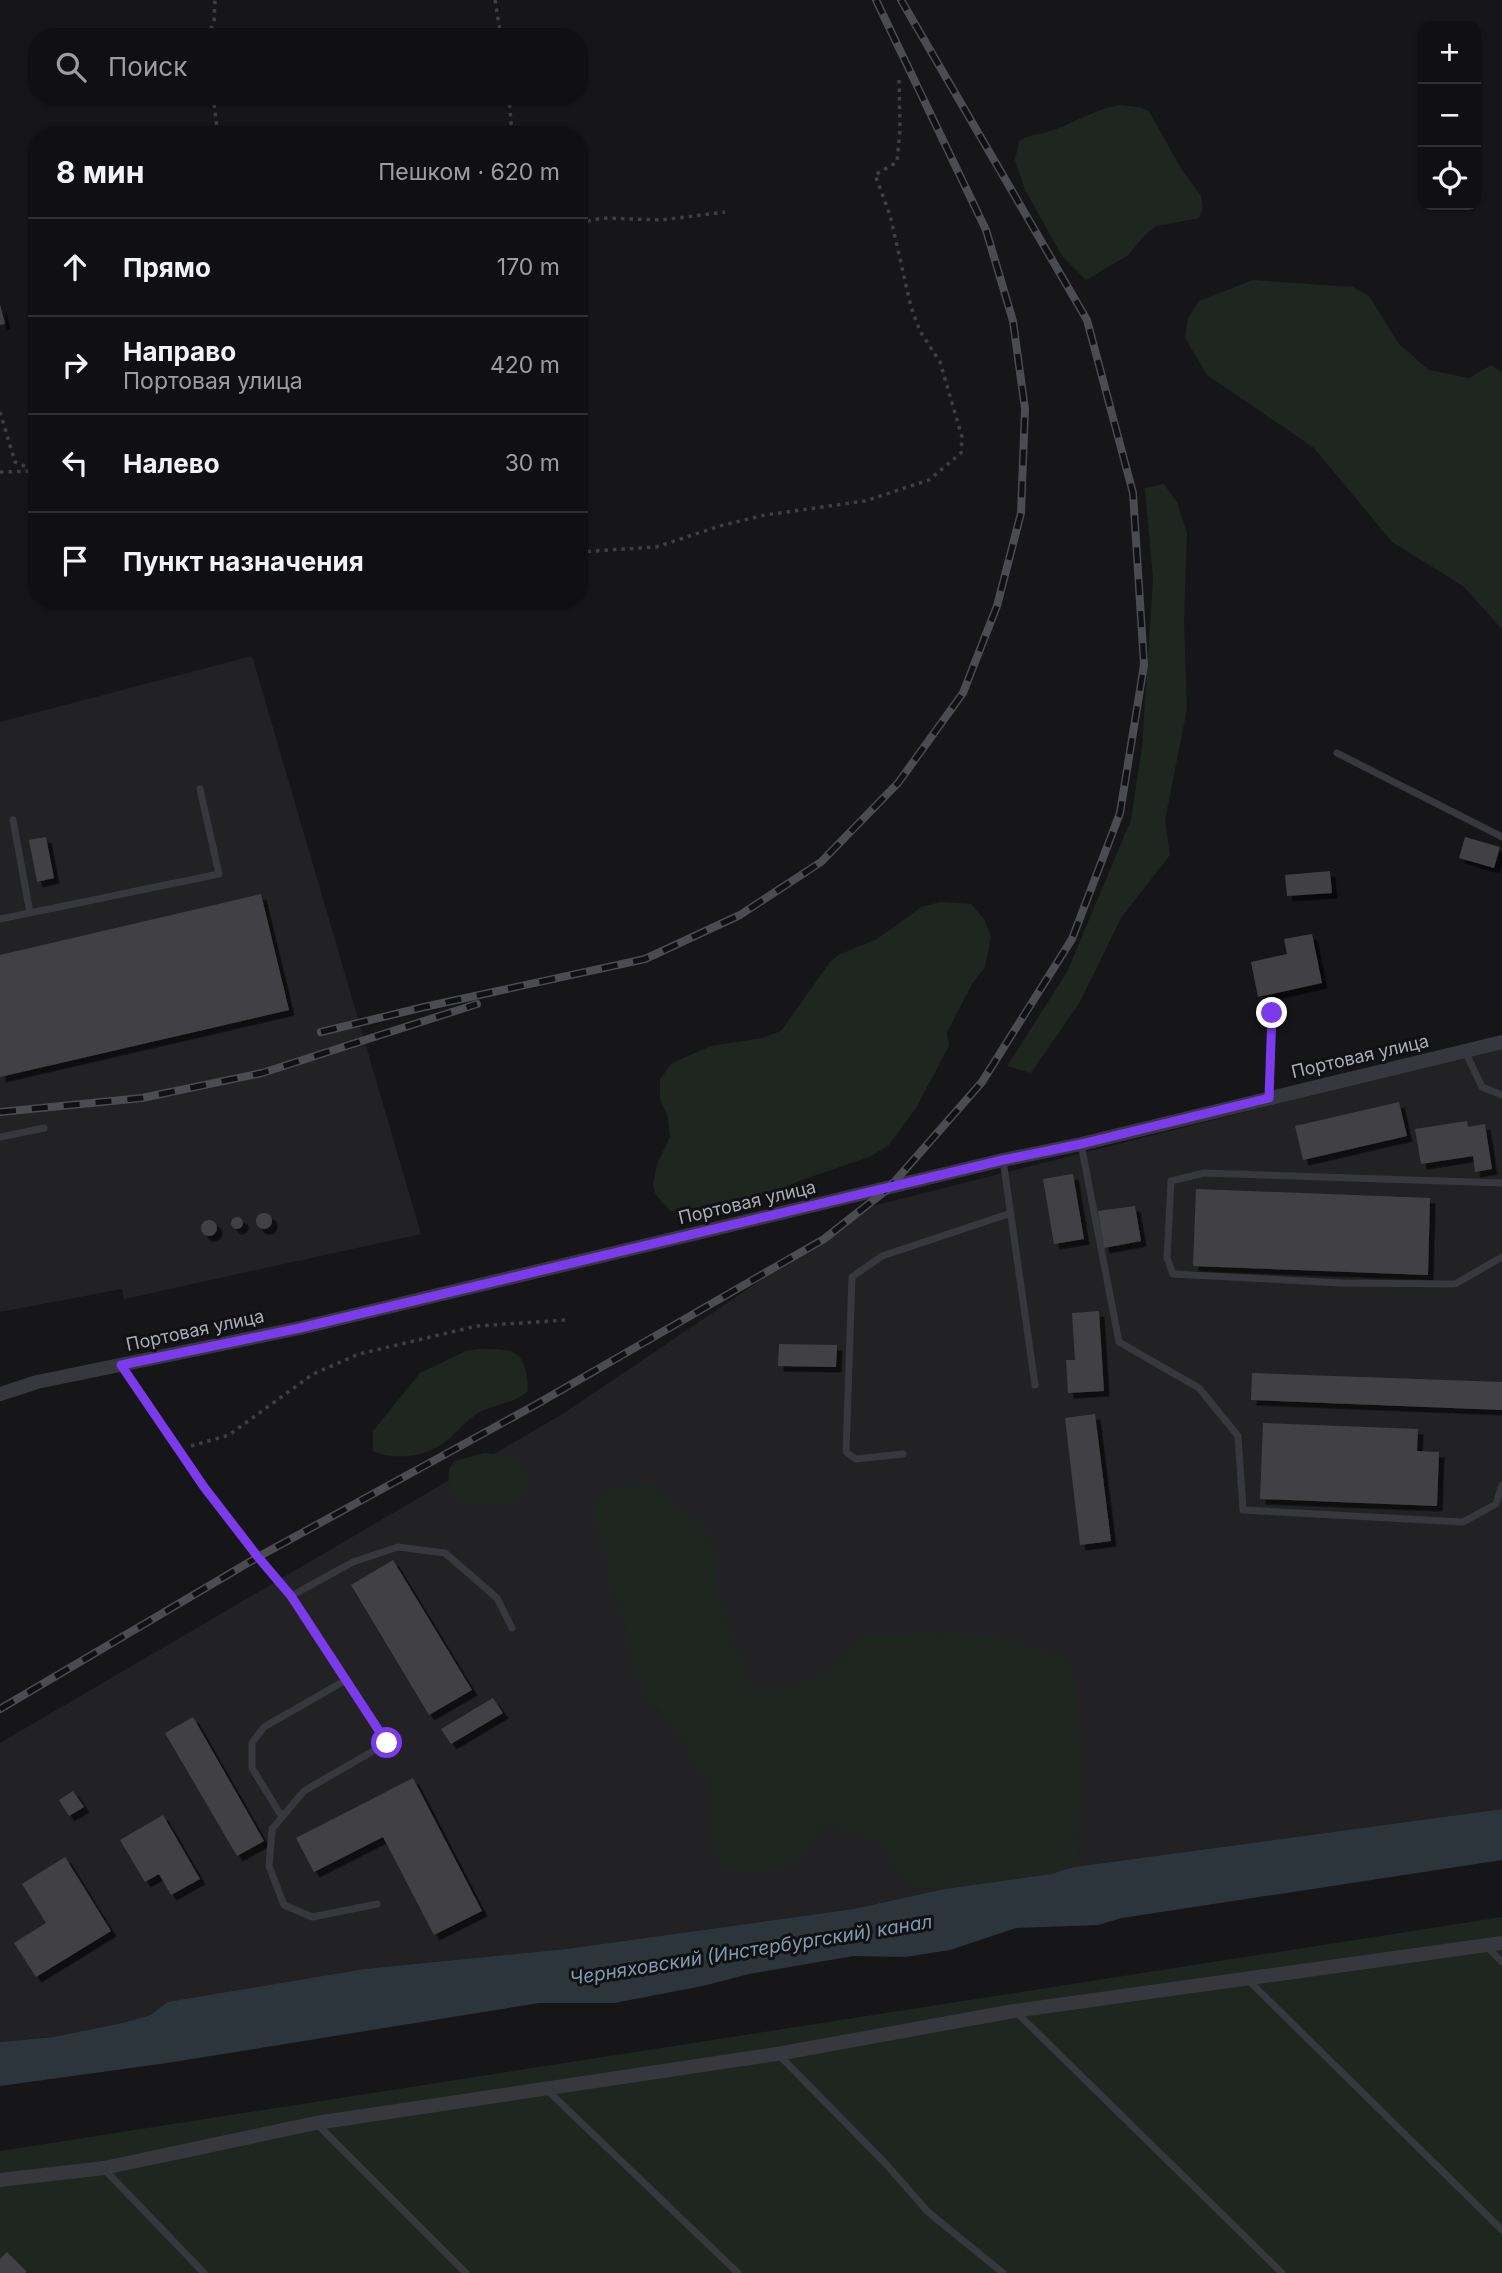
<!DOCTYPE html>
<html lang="ru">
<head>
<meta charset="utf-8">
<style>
  :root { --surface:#101012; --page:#1e1e20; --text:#f1f3f6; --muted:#9c9d9f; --line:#303032 }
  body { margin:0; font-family:Inter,sans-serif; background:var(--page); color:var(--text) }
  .controls { position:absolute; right:21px; top:21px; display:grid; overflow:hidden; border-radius:14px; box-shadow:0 2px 5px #0004 }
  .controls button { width:63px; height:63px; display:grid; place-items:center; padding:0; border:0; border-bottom:2px solid var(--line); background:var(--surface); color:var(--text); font:35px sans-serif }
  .stop { position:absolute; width:21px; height:21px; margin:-16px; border:5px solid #7c3aed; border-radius:50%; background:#fff }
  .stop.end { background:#7c3aed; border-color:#fff; box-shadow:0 2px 7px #0008 }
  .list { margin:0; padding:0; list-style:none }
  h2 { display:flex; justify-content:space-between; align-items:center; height:91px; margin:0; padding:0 28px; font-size:30px }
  h2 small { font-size:23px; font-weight:400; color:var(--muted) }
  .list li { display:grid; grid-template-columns:46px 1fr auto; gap:21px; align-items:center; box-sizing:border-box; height:98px; padding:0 28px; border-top:2px solid var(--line) }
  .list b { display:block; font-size:26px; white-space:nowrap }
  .list p { margin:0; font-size:23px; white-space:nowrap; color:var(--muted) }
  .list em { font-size:23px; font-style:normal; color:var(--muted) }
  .icon { flex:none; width:38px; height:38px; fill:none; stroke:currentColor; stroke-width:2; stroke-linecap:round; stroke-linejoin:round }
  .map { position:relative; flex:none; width:1502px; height:2273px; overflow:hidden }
  .search { position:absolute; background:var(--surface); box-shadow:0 2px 5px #0004; left:28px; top:28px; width:560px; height:77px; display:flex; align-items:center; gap:18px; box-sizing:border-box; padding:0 24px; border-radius:28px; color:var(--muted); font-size:26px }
  .panel { position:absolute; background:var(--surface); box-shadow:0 2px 5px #0004; left:28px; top:126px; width:560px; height:483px; border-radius:28px }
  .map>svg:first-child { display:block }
  .built { fill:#222225 }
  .green { fill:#1e261f }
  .water { fill:#2c353c }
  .building { fill:#404145; filter:url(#shadow) }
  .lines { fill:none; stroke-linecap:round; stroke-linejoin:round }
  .path { stroke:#3d3f44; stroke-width:3.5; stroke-dasharray:3.5 5; stroke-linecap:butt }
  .lane { stroke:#37383d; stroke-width:7 }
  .street { stroke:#37383d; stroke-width:14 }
  .rail-casing { stroke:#4a4c52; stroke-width:8 }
  .rail { stroke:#111113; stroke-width:5; stroke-dasharray:16; stroke-linecap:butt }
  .route { stroke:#7c3aed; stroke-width:9 }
  .labels { text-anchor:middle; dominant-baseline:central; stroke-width:6; stroke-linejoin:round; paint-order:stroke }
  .street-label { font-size:18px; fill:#a8adb8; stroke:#111113 }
  .water-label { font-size:19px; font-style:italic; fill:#7f9bb3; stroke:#111113 }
</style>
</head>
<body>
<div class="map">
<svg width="1502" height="2273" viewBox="0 0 1502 2273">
  <defs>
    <filter id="shadow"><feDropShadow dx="5.5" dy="5.5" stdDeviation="0" flood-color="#0009"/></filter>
  </defs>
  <rect width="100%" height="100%" fill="#161618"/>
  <path class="built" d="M252,656L421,1234L124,1299L122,1289L0,1312V722Z
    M1502,1047V1809L1074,1867L1051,1874L944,1889L853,1909L566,1949L364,1969L167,2002L151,2015L122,2023L52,2037L0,2042V1743L564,1413L869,1207Z"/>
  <path class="green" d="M1119,105L1139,107L1149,111L1180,167L1201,196L1203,207L1199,218L1157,226L1148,232L1127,256L1086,280L1062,256L1025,190L1015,160L1019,141C1029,134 1039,135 1051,131C1074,123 1095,109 1119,105Z
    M1253,280L1353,287L1369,296L1399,344L1429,370L1469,378L1491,365L1502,372V629L1463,586L1392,542L1314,448L1207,375L1185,338L1188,318L1199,301Z
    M1164,484L1177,502L1187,533L1184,621L1187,709L1165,820L1170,855L1121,918L1080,1002L1031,1073L1007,1066L1067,972L1131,820L1142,747L1153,579L1145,488Z
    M940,902L971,904L984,919L991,937L985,967L972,984L947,1033L949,1046L916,1108L888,1146L869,1157L799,1181L752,1201L712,1211L691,1213L670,1211L656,1195L653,1185L657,1164L670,1137L668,1117L660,1099V1079L672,1063L711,1046L762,1038L781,1031L830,962L838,955L877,939L921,907Z
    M476,1349C514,1349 526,1348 528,1391C513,1405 490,1404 474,1416C463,1423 456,1434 445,1442C425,1457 396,1461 373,1451V1431L420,1373L466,1351Z
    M484,1453L513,1456L528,1468V1488L513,1506L462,1504L448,1489L449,1469L455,1461Z
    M652,1484L661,1489L705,1527L718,1555L715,1585L749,1684L758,1689H790L836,1667L848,1650L864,1636H905L925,1632L1000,1637L1065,1659L1075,1677L1076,1727L1082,1756L1078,1858L1074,1867L1051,1874L944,1889L923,1888L904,1879L881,1845L853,1831L832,1825L823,1828L798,1860L790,1865L752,1874L720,1867L710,1839L712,1799L710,1789L667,1716L645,1695L637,1677L623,1617L609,1586L608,1567L596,1525L595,1506L599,1496L607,1488Z
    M1502,1917V2273H0V2151Z"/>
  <path class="water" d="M1502,1809V1860L1122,1918L1098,1925L1016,1928L950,1950L905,1957L853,1956L749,1974L703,1986L614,2003H539L167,2063L0,2086V2042L53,2037L122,2023L151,2015L167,2002L364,1969L566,1949L853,1909L944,1889L1051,1874L1074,1867Z"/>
  <path class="building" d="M0,304L5,324L0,325Z
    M46,837L54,878L37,882L29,840Z
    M1465,837L1500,847L1494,868L1459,858Z
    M1330,871L1332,893L1287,896L1285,875Z
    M261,894L289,1010L0,1077V955Z
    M1312,934L1322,983L1258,997L1251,962L1287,954L1284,939Z
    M1399,1102L1407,1136L1303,1160L1295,1126Z
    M1467,1121L1468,1127L1485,1124L1492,1169L1475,1172L1473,1156L1421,1164L1415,1129Z
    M1073,1174L1084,1239L1054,1244L1043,1179Z
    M1196,1189L1430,1198L1428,1275L1193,1266Z
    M1135,1206L1141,1241L1104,1248L1098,1211Z
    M256 1221a8 8 0 1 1 16 0a8 8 0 1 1-16 0Z
    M231 1223a6 6 0 1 1 12 0a6 6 0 1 1-12 0Z
    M201 1228a8 8 0 1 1 16 0a8 8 0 1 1-16 0Z
    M1099,1311L1104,1391L1068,1393L1066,1360H1075L1072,1313Z
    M779,1344L837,1345L836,1367L778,1366Z
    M1252,1373L1502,1382V1410L1251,1400Z
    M1095,1414L1111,1541L1080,1545L1065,1418Z
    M1263,1423L1418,1429L1417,1451L1439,1452L1437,1506L1260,1499Z
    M393,1560L472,1690L429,1715L351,1585Z
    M493,1698L503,1713L451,1744L441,1729Z
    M193,1717L264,1841L237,1856L165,1733Z
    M413,1778L482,1911L434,1935L383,1837L314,1872L296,1838Z
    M73,1791L84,1807L69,1816L59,1800Z
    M163,1815L200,1879L171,1895L159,1874L145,1882L120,1840Z
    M65,1857L111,1931L36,1977L14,1943L46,1923L22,1884Z
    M7,2252L27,2272L25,2273H0V2259Z"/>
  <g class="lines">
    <path class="path" d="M495,0L501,37
      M208,37L214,21L215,0
      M213,96L218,135
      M509,96L512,135
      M579,223L603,218L662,220L725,212
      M0,412L15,462L37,471
      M0,472L33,471
      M579,552L656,547L720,526L765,515L865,501L929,480L961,453L962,437L940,362L920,331L911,307L890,215L875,175L897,162L900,129L899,77
      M277,600L288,607L311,600
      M191,1446L229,1435L313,1374L359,1354L477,1326L566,1320"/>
    <path class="lane" d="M1337,753L1502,837
      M13,820L30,913
      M0,919L219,874L200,789
      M1465,1051L1482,1087L1502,1095
      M1269,1098L1272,1013
      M0,1137L44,1128
      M1081,1144L1119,1342L1199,1388L1238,1436L1243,1510L1463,1522L1496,1504L1502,1485
      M1003,1160L1035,1385
      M1502,1183L1204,1173L1171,1181L1167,1258L1173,1274L1341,1283L1455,1284L1502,1257
      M121,1365L204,1487L258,1557L291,1596L387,1743L304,1791L272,1829L269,1866L284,1905L312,1917L377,1904
      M903,1454L856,1459L846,1452L852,1277L882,1256L1011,1213
      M291,1596L353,1562L398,1547L445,1553L497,1598L512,1628
      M282,1817L252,1768V1743L264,1727L346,1680
      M1486,1946L1502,1962
      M1248,1980L1502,2230
      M1015,2011L1282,2273
      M778,2054L886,2164L928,2212L1003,2273
      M545,2088L738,2273
      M317,2124L466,2273
      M104,2169L204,2273"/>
    <path class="street" d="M0,1394L37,1382L300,1328L1003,1160L1081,1144L1502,1042
      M0,2180L104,2168L316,2123L777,2054L1014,2011L1502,1943"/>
    <g class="rail-casing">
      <path id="rail" d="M321,1032L424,1007L645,959L740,915L821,862L898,783L963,693L997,606L1021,513L1025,409L1013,321L986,230L876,0
        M0,1112L142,1098L262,1073L477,1004
        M0,1709L258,1557L537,1404L824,1239L889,1188L982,1082L1072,939L1120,813L1144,665L1133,493L1087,320L901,0"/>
    </g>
    <use href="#rail" class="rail"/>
  </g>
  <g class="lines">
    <path class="route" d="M387,1743L291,1596L258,1557L204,1487L121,1365L300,1328L1003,1160L1081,1144L1269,1098L1272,1013"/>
  </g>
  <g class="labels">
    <g class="street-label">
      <text transform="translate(1360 1056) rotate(-13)">Портовая улица</text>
      <text transform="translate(747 1202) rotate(-13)">Портовая улица</text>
      <text transform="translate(195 1330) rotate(-12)">Портовая улица</text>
    </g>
    <g class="water-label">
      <text transform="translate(751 1950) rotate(-9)">Черняховский (Инстербургский) канал</text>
    </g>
  </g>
</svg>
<div class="controls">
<button>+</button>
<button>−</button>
<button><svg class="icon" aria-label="locate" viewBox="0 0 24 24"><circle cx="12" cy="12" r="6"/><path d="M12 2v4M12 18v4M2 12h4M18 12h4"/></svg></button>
</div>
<div class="stop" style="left:387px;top:1743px"></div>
<div class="stop end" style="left:1272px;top:1013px"></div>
<div class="search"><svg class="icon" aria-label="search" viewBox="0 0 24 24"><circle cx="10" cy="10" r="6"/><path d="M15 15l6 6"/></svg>Поиск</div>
<section class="panel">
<h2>8 мин<small>Пешком · 620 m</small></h2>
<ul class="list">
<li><svg class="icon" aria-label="ahead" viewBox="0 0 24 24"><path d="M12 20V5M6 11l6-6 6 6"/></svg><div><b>Прямо</b></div><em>170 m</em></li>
<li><svg class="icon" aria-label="right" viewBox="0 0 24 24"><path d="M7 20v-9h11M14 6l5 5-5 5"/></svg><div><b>Направо</b><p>Портовая улица</p></div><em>420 m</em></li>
<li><svg class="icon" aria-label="left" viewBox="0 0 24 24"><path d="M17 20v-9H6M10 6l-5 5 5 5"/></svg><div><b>Налево</b></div><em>30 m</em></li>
<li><svg class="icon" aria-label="arrive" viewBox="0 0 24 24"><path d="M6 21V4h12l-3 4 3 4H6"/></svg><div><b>Пункт назначения</b></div></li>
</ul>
</section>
</div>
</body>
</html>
